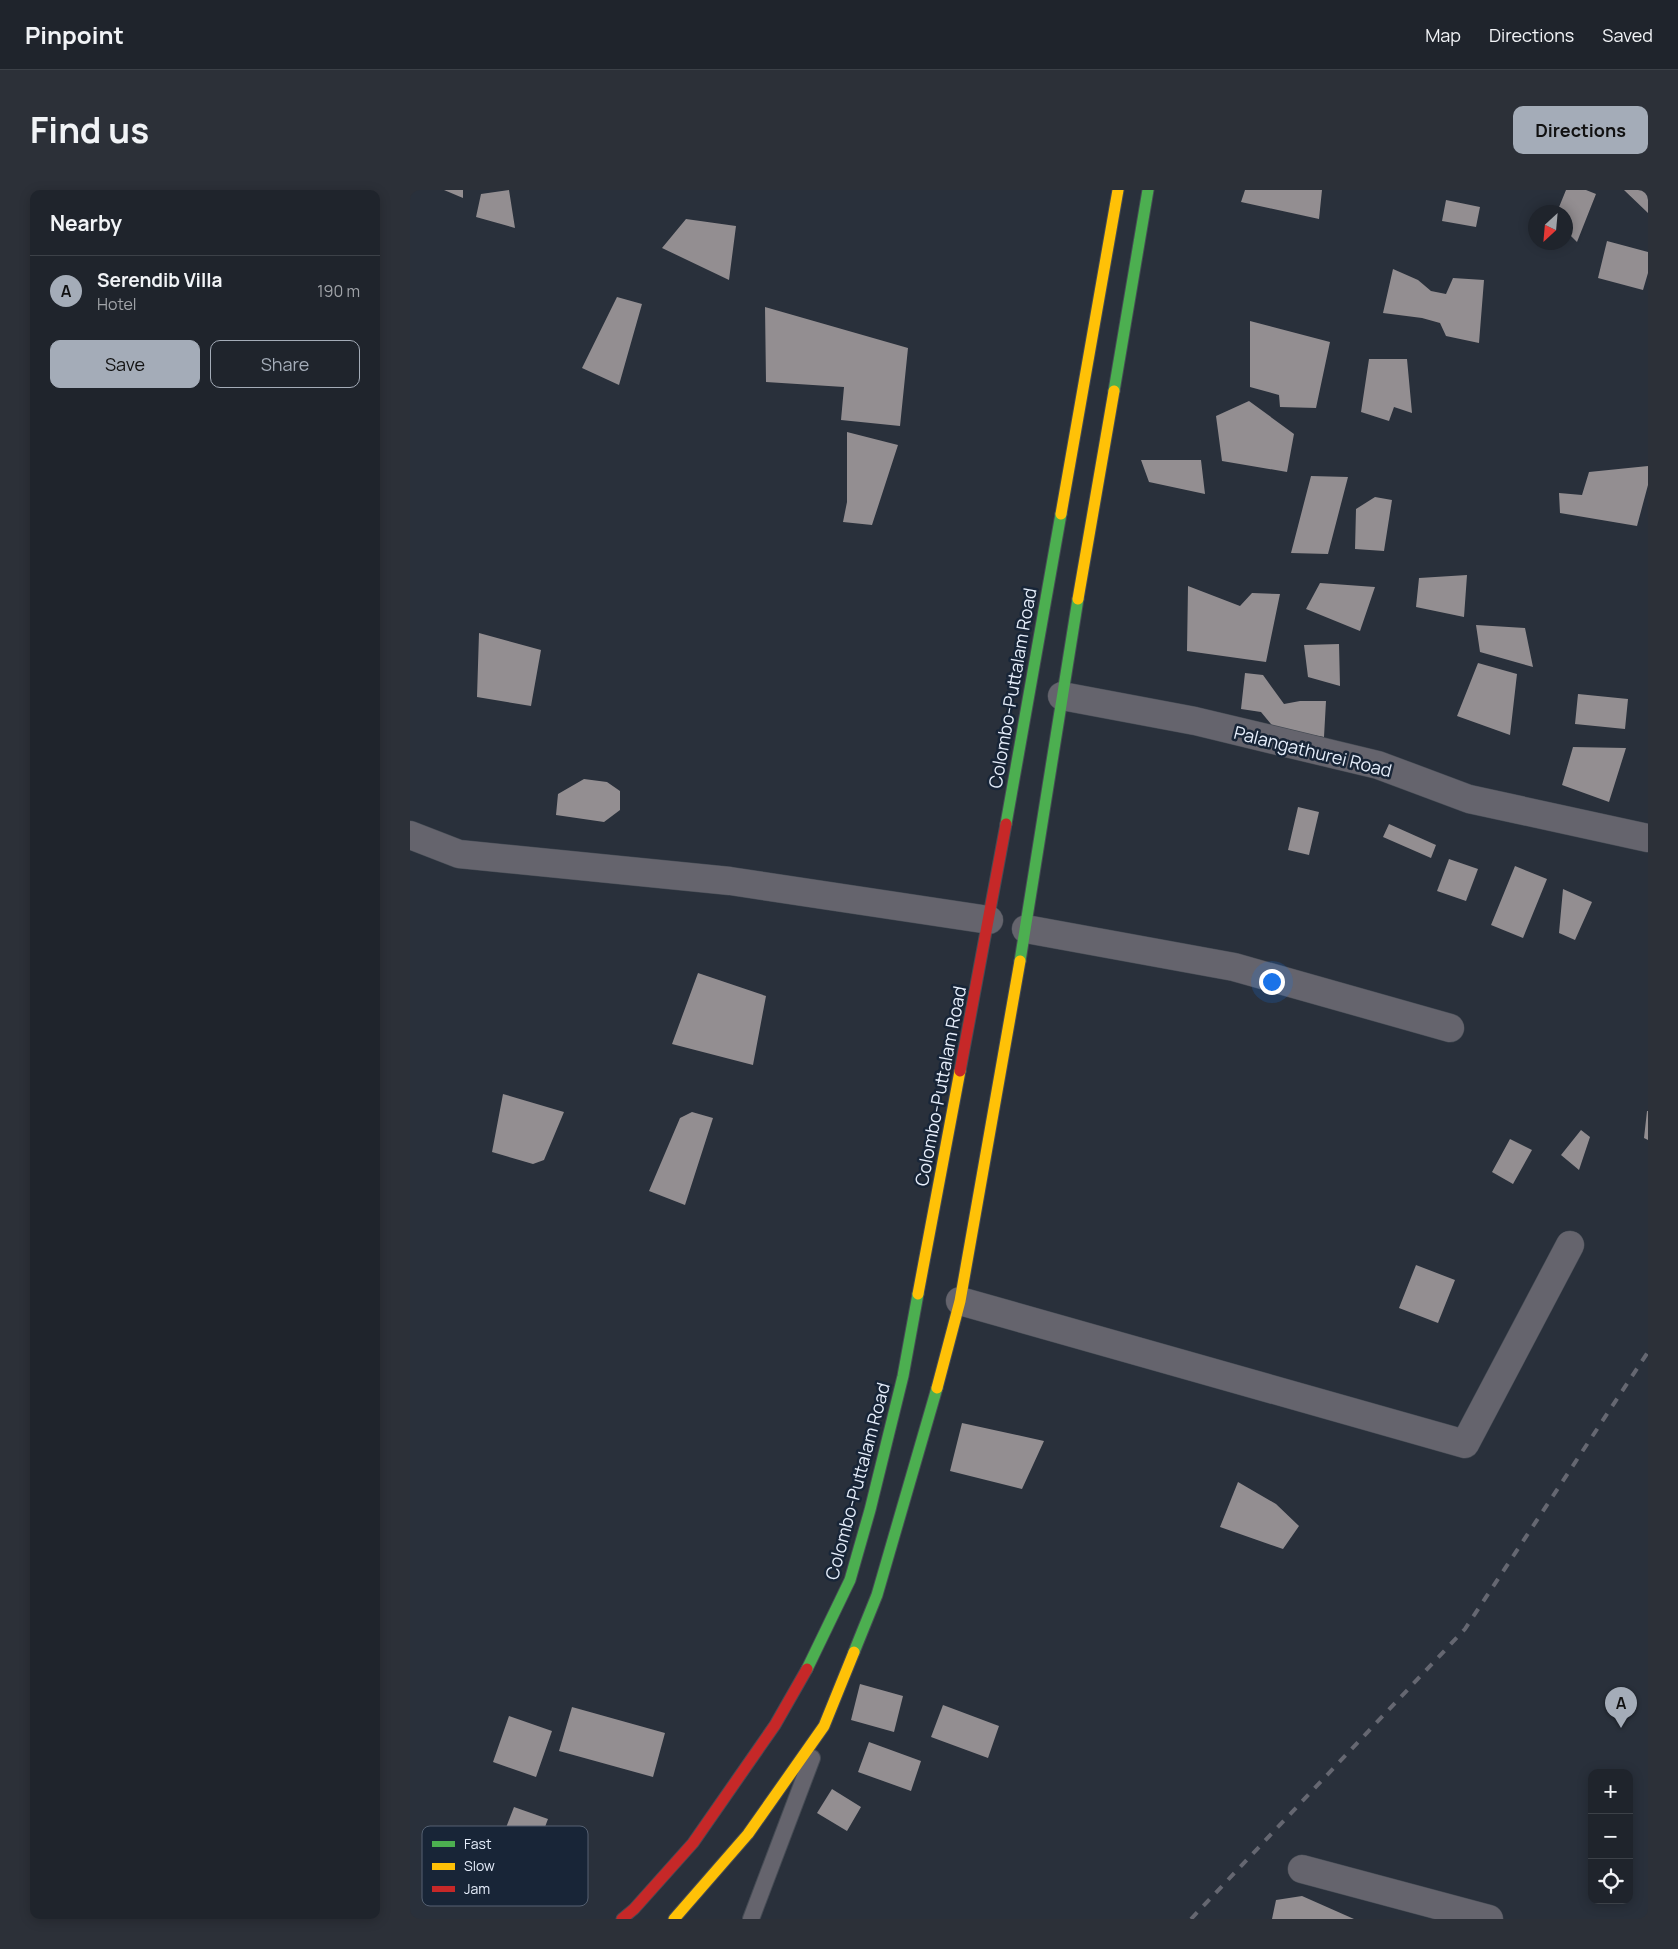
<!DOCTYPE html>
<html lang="en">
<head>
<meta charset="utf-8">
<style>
  :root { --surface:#1f242c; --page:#2c3038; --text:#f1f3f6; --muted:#a1a4a9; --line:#3c4148; --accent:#a4acb8 }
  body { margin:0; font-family:Manrope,sans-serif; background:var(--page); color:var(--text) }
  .controls { position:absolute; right:15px; bottom:15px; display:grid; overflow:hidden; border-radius:10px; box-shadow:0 2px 12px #0003 }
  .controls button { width:45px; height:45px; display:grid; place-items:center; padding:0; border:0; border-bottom:1px solid var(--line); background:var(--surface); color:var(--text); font:25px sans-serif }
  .compass { position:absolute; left:1118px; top:15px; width:45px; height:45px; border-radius:50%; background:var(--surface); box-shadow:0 2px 12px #0003; rotate:206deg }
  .you { position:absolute; left:861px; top:791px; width:18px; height:18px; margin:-12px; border:4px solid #fff; border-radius:50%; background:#1a73e8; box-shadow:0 0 0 8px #1a73e833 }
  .badge { display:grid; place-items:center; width:32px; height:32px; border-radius:50%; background:var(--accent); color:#111; font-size:16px; font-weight:700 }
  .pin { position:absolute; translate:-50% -41px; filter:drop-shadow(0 1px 2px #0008) }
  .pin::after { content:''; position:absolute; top:26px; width:18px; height:15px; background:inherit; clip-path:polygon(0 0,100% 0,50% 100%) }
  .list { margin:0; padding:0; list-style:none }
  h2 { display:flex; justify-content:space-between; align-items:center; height:65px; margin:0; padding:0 20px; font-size:21px }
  h2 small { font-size:16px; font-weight:400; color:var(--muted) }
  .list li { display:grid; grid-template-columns:32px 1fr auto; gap:15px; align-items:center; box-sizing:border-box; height:70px; padding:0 20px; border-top:1px solid var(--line) }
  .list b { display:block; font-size:19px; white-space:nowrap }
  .list p { margin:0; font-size:16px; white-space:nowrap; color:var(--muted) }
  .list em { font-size:16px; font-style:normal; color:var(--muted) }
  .actions { display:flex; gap:10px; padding:15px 20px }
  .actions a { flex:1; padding:11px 0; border:1px solid var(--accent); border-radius:10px; text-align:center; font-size:18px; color:var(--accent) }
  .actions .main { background:var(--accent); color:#111 }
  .icon { flex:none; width:28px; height:28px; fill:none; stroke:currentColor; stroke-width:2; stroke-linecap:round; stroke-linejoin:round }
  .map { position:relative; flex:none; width:1238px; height:1729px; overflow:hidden; border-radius:10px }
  header { display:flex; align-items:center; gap:30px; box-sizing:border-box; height:70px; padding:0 25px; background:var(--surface); border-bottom:1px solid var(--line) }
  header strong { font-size:24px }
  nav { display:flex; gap:28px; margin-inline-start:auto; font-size:18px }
  .intro { display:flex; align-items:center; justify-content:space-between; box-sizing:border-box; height:120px; padding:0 30px }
  h1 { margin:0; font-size:35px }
  .button { padding:12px 22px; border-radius:10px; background:var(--accent); color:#111; font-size:18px; font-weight:700 }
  main { display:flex; gap:30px; padding:0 30px }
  aside { flex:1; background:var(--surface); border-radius:10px; box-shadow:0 2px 12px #0003 }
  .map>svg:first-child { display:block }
  .building { fill:#938e91 }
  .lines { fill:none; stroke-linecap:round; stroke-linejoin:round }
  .lane-casing { stroke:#454b54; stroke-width:18 }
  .street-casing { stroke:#454b54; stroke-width:29 }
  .fast-casing { stroke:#454b54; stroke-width:13 }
  .slow-casing { stroke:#454b54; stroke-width:13 }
  .jam-casing { stroke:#454b54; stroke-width:13 }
  .lane { stroke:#65646d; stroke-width:16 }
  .street { stroke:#65646d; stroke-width:28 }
  .fast { stroke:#4caf50; stroke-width:11 }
  .slow { stroke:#ffc107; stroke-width:11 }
  .jam { stroke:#c62828; stroke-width:11 }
  .rail { stroke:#656771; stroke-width:4; stroke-dasharray:9 9; stroke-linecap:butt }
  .labels { text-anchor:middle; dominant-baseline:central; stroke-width:5; stroke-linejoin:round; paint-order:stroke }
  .street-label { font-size:18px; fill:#e6eefb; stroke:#182537 }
  .key { fill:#182537; stroke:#566172; stroke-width:1 }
  .key-label { font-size:14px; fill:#e6eefb }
</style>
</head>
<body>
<header>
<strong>Pinpoint</strong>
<nav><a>Map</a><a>Directions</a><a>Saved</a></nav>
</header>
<div class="intro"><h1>Find us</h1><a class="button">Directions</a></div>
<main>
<aside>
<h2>Nearby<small></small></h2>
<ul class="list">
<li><span class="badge">A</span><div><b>Serendib Villa</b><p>Hotel</p></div><em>190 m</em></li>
</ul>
<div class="actions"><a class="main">Save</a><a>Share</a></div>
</aside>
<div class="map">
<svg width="1238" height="1729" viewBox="0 0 1238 1729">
  <rect width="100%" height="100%" fill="#29303b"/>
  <path class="building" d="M34,0H53V8Z
    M99,0L105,38L66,27L71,4Z
    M835,0H912L909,29L831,12Z
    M1156,0H1176L1186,4L1167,52L1156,41V22H1147Z
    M1214,0H1238V23Z
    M1036,10L1070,17L1066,37L1032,31Z
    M276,29L326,36L319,90L252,58Z
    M1197,51L1238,62V83L1233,100L1188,88Z
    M983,79L1008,90L1021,101L1036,104L1043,88L1074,90L1069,153L1036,146L1030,133L1012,128L973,123Z
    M207,107L232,114L209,195L172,178Z
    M355,117L498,158L490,236L431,230L434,197L356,192Z
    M840,131L920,152L906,218L870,217L869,205L840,197Z
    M959,169H997L1002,223L984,217L979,231L951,222Z
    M839,211L884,244L877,282L812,271L806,226Z
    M437,242L488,255L462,335L433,332L437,312Z
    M731,270H791L795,304L739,292Z
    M1238,276V295L1227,336L1150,323L1149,303L1172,305L1179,282Z
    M901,286L938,287L918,364L881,363Z
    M965,307L982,310L974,361L945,359L946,319Z
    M1057,385L1054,427L1006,417L1009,388Z
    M910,393L965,397L950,441L896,419Z
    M778,396L830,416L842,403L870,404L856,472L777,461Z
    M1066,435L1115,438L1123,477L1070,462Z
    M69,443L131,460L121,516L67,507Z
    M929,454L930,496L898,487L894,455Z
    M1068,473L1107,484L1100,545L1047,526Z
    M835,483L853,485L874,514L890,511H916L914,547L865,539L851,522L831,519Z
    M1168,504L1218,509L1215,539L1165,534Z
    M1163,557L1216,558L1199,612L1152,595Z
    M174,589L197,592L210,601V620L194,632L146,625L148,604Z
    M888,617L909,622L899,665L878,660Z
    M979,634L1026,655L1021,668L973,647Z
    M1039,669L1068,679L1056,711L1027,701Z
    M1105,676L1137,689L1113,748L1081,735Z
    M1153,699L1182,712L1165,750L1149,743Z
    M288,783L356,806L343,875L262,854Z
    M93,904L154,922L134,970L123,974L82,962Z
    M1237,921H1238V950L1234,948Z
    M282,922L303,928L275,1015L239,1001L270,928Z
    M1171,940L1180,947L1169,980L1151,965Z
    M1100,949L1122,960L1103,994L1082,982Z
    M1006,1075L1045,1090L1028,1133L989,1118Z
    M552,1233L634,1251L612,1299L540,1281Z
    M828,1292L866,1314L889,1336L873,1359L810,1337Z
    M450,1494L493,1506L484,1542L441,1530Z
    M533,1515L589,1536L578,1568L521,1547Z
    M162,1517L255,1543L243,1587L149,1561Z
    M99,1526L142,1541L126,1587L83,1572Z
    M459,1552L511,1571L501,1601L448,1582Z
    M422,1599L451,1617L437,1641L407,1623Z
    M104,1617L138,1629L116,1687L82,1674Z
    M892,1706L944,1729H862L866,1710Z"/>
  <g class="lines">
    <g class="lane-casing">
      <path id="lane" d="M341,1729L402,1568"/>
    </g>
    <g class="street-casing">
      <path id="street" d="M652,506L785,531L968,575L1059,609L1238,648
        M0,645L49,664L320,691L579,730
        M616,739L824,777L1040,838
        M550,1111L1055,1254L1160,1055
        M892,1679L1079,1729"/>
    </g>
    <g class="fast-casing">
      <path id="fast" d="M704,201L738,0
        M596,634L651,324
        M610,771L668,409
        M444,1462L467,1405L527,1198
        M397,1479L440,1390L460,1320L493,1186L508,1104"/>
    </g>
    <g class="slow-casing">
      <path id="slow" d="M651,324L708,0
        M668,409L704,201
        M508,1104L550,881
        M527,1198L550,1111L610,771
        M264,1729L338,1644L414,1536L444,1462"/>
    </g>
    <g class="jam-casing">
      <path id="jam" d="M550,881L596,634
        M212,1729L224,1719L283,1653L365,1535L397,1479"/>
    </g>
    <use href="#lane" class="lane"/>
    <use href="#street" class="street"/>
    <use href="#fast" class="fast"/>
    <use href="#slow" class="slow"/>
    <use href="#jam" class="jam"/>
    <path class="rail" d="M781,1729L1055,1439L1238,1162"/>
  </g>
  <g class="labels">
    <g class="street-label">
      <text transform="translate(602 498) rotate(-80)">Colombo-Puttalam Road</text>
      <text transform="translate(903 561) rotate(14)">Palangathurei Road</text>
      <text transform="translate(530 896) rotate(-79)">Colombo-Puttalam Road</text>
      <text transform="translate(447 1291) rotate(-75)">Colombo-Puttalam Road</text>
    </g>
  </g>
  <rect x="12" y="1636" width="166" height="80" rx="8" class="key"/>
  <rect x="22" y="1651" width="23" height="6" fill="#4caf50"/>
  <rect x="22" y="1673" width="23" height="7" fill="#ffc107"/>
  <rect x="22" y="1696" width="23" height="6" fill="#c62828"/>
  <g class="key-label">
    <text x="54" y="1659">Fast</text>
    <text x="54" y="1681">Slow</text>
    <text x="54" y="1704">Jam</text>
  </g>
</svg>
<div class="controls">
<button>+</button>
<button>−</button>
<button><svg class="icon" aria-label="locate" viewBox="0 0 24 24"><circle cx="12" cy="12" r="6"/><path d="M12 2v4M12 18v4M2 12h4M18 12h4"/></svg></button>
</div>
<svg class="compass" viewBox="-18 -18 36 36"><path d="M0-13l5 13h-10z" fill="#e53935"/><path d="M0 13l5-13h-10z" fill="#a1a4a9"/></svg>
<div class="you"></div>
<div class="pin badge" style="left:1211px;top:1538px">A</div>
</div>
</main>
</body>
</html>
